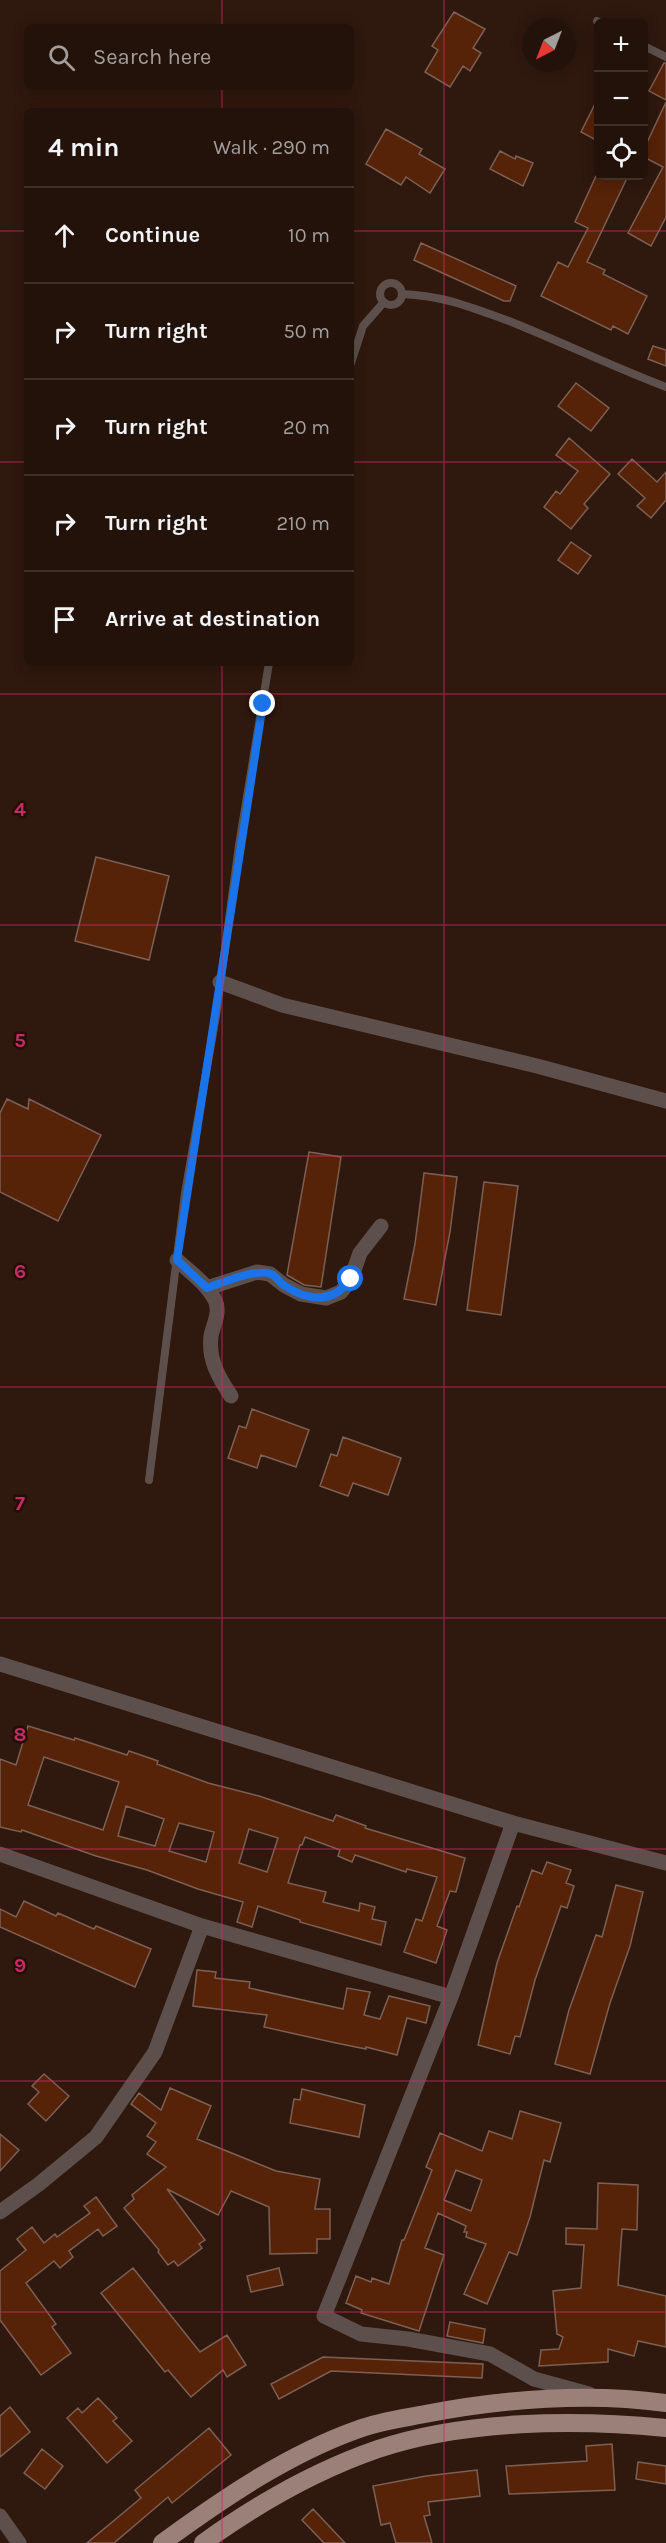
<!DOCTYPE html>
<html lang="en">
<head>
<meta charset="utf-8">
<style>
  :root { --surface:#23120a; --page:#2b1b13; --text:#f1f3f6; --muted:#a39e9c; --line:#40322b }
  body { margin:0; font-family:Karla,sans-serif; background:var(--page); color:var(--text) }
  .controls { position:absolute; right:18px; top:18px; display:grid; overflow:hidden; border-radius:9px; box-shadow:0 3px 15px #0003 }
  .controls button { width:54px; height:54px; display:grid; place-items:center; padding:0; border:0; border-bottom:2px solid var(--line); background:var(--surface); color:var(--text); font:30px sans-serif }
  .compass { position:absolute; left:522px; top:18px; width:54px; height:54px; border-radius:50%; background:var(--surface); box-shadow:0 3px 15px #0003; rotate:222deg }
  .stop { position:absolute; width:18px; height:18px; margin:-14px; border:4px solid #1a73e8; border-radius:50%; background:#fff }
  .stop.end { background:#1a73e8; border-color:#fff; box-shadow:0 2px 6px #0008 }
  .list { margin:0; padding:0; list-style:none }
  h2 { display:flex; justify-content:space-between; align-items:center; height:78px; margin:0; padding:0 24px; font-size:26px }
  h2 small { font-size:20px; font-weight:400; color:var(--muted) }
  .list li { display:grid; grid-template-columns:39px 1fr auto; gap:18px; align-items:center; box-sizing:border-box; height:96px; padding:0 24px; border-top:2px solid var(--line) }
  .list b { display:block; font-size:22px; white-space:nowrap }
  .list em { font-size:20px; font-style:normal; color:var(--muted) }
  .icon { flex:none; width:33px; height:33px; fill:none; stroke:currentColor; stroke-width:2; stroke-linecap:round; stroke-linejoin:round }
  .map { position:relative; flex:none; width:666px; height:2543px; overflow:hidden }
  .search { position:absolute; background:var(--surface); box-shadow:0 3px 15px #0003; left:24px; top:24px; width:330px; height:66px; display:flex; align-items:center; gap:15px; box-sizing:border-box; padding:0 21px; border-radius:9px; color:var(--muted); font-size:22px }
  .panel { position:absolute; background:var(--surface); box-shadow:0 3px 15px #0003; left:24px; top:108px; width:330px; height:558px; border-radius:9px }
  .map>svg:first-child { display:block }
  .building { fill:#562208; stroke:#7c6054; stroke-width:1.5; fill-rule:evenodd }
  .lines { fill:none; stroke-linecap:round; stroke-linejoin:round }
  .lane { stroke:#5d504c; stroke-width:8 }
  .street { stroke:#5d504c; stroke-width:15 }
  .primary { stroke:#9b8079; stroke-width:18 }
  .route { stroke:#1a73e8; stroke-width:8 }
  .grid { fill:none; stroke:#c62b67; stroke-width:1.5; stroke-opacity:0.55 }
  .grid-label { font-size:20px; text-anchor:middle; font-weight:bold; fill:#c62b67; stroke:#240e06; stroke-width:5; stroke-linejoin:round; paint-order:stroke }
</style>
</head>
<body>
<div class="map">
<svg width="666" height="2543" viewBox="0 0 666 2543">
  <rect width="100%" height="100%" fill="#2f180e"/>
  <path class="building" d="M454,12L485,29L473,48L481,53L470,71L463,66L450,87L425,72L438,50L432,46Z
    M664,63H666V100L649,91Z
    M598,98V141L581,132Z
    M666,102V217L651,246L628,233L663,167L644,157V149Z
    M386,129L422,149L419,154L445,169L430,193L406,177L401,185L366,164Z
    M500,151L515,159L516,156L533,163L523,186L490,169Z
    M596,176H628L587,262L605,270L603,274L647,296L628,334L613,326L611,330L541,296L558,262L568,267L588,228L575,222Z
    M421,243L516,286L510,301H504L414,260Z
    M653,346L666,350V366L648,359Z
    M576,383L609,408L591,431L558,406Z
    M569,438L610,474L584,504L588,508L571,529L544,507L556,491L560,494L578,471L556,455Z
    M632,459L657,482L666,472V500L651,518L637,506L645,498L618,474Z
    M571,542L591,556L578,574L558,560Z
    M96,857L169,876L149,960L75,941Z
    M7,1099L28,1109L29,1099L101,1135L58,1221L0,1192V1113Z
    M309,1152L341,1157L321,1287L304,1285L287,1275Z
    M424,1173L457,1177L450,1232L436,1305L404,1299L415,1244Z
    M484,1182L518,1186L501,1315L467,1310Z
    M252,1409L309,1430L296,1467L261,1455L257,1468L228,1458L239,1426L246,1428Z
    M343,1437L401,1458L388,1495L353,1483L348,1496L320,1486L331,1454L337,1456Z
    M28,1726L74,1740L75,1738L127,1755L129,1751L158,1761L157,1764L208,1783L259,1796L333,1821L336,1815L366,1826L365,1828L465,1858L456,1892L450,1891L437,1926L447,1930L436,1963L404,1952L416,1919L422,1921L437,1877L407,1869L406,1872L355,1855L352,1862L338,1856L340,1850L305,1837L302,1845H300L288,1883L326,1892L323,1902L359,1911L360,1903L375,1907L372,1919L386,1922L381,1945L300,1922V1920L258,1906L252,1927L237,1922L243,1902L198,1889L147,1870L96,1856L22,1830L21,1832L0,1827V1759L16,1765ZM44,1757L119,1782L103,1830L28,1805ZM126,1806L164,1819L155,1846L118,1836ZM179,1823L214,1832L206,1862L169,1851ZM249,1829L278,1838L267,1872L239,1863Z
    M547,1862L571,1870L566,1883L574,1886L567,1908L561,1906L535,1980L520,2037L515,2036L510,2054L478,2045L497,1963L517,1906L519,1907L532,1870L542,1874Z
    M616,1885L643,1892L630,1946L610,2003L590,2074L555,2064L569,2010L596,1935L602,1937Z
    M24,1901L56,1916L58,1913L94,1929L96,1926L151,1949L135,1987L0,1927V1909L16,1917Z
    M197,1970L216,1972L215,1978L250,1982L249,1988L343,2009L347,1988L370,1992L364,2015L380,2019L389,1996L430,2006L426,2023L407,2018L397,2055L366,2047V2049L336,2043L264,2027L267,2015L193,2006Z
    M44,2074L69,2096L46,2121L28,2104L39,2092L32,2086Z
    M170,2088L211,2106L197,2139L276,2171L320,2179L315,2209H330V2239H317V2253L270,2254L269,2207L231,2191L218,2215L167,2189L205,2240L199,2244L202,2248L178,2266L174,2261L168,2265L158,2252L159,2250L124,2208L134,2199L132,2195L166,2167L147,2154L156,2142L147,2136L156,2123L131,2104L139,2093L161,2110Z
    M302,2089L365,2105L359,2137L290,2123L294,2099L300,2100Z
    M520,2111L561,2123L550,2162L544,2160L530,2217L517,2255L509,2252L487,2304L464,2294L486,2244L466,2237L467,2232H464L466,2226L438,2213L425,2248L444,2255L419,2331L361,2313L362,2310L346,2303L356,2276L371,2282L372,2278L389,2284L402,2240H404L432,2170L426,2167L440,2133L482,2151L489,2131L512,2139ZM456,2170L482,2180L471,2211L444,2200Z
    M0,2134L19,2150L0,2171Z
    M598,2183L638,2185L637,2230L622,2229L618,2285L666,2296V2347L638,2341L634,2356L608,2349V2362L539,2366L541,2350L559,2349L563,2337L557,2334L553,2291L581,2288L584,2245L566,2244V2228L597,2229Z
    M96,2197L117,2226L103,2236L98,2229L69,2251L73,2257L60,2268L54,2261L26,2283L56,2324L52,2327L71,2353L41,2375L0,2320V2271L26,2250L17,2239L32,2227L44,2243L55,2234L57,2237L90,2213L84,2206Z
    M133,2268L200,2352L227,2335L246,2365L227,2377L223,2370L191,2397L168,2370L165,2372L101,2293Z
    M279,2268L283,2285L251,2292L247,2276Z
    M450,2322L485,2329L483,2343L447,2336Z
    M323,2357L483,2364L482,2378L331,2371L279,2399L271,2384Z
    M98,2398L117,2418L113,2421L132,2441L107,2463L67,2418L78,2408L82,2413Z
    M10,2407L30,2432L0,2457V2416Z
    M209,2428L231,2455L172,2503L168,2497L114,2543H87L141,2498L135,2490Z
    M612,2444L615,2490L509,2494L506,2466L587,2461L586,2446Z
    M42,2449L63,2466L45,2489L24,2473Z
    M638,2462L666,2466V2484L636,2479Z
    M477,2470L480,2496L428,2502L430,2515L424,2516L432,2543H396L390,2523L381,2525L373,2486L426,2476Z
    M313,2509L345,2543H324L302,2520Z"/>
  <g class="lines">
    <path class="lane" d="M597,21L599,22
      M644,46L666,57
      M380 294a11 11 0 1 1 22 0a11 11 0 1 1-22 0Z
      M403,294C445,296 470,307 509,321C562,342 613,367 666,387
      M351,363L363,326L384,302
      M149,1480L185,1193L216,1016L239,845L269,663"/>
    <path class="street" d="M220,982L282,1005L537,1066L666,1101
      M177,1260C190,1272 207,1284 215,1300C221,1312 213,1325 211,1336C208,1360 219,1378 231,1396
      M207,1288L257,1272L270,1274L284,1285L301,1294L326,1298L341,1292L351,1279L360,1253L381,1226
      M0,1664L513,1823L666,1863
      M0,1854L202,1926L451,1997L513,1823
      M451,1997L324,2316L361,2334L408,2339L490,2354L534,2379L589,2394
      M0,2212L39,2184L96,2137L155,2052L202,1926
      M0,2516L19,2543"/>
    <path class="primary" d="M162,2543C222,2499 288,2454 359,2429C380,2421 404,2418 425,2414C504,2399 586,2392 666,2403
      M203,2543C257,2504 314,2471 378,2449C464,2420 576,2419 666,2428"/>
  </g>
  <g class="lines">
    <path class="route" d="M263,704L177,1260L207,1288C222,1283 256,1268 271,1274C276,1276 280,1283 285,1286C310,1302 333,1303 351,1279"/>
  </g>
  <path class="grid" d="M222,0V27M444,0V2543M222,87V111M0,231H27M351,231H666M0,462H27M351,462H666M222,663V2543M0,694H666M0,925H666M0,1156H666M0,1387H666M0,1618H666M0,1849H666M0,2081H666M0,2312H666"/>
  <g class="grid-label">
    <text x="20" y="816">4</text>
    <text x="20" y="1047">5</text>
    <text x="20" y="1278">6</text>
    <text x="20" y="1510">7</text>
    <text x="20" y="1741">8</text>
    <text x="20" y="1972">9</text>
  </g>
</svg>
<div class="controls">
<button>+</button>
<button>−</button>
<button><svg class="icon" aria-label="locate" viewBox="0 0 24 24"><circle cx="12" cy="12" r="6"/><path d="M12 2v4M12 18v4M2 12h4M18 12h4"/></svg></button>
</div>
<svg class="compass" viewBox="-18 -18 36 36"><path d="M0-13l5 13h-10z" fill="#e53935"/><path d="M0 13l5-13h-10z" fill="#a39e9c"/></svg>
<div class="stop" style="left:351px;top:1279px"></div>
<div class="stop end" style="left:263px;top:704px"></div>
<div class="search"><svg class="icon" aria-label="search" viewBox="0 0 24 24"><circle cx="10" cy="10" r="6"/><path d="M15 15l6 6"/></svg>Search here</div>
<section class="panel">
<h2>4 min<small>Walk · 290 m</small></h2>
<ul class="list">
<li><svg class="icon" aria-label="ahead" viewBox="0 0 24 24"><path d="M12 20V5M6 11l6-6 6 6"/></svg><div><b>Continue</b></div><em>10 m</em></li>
<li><svg class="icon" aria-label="right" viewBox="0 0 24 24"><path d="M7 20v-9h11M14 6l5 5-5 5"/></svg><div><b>Turn right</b></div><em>50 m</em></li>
<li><svg class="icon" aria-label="right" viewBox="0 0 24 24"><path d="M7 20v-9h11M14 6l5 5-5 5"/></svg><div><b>Turn right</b></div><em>20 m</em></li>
<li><svg class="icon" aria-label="right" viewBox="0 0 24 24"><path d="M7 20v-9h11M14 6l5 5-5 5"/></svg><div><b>Turn right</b></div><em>210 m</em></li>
<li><svg class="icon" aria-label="arrive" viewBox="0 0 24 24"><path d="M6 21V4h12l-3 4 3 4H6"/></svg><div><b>Arrive at destination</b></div></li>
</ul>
</section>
</div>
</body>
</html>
